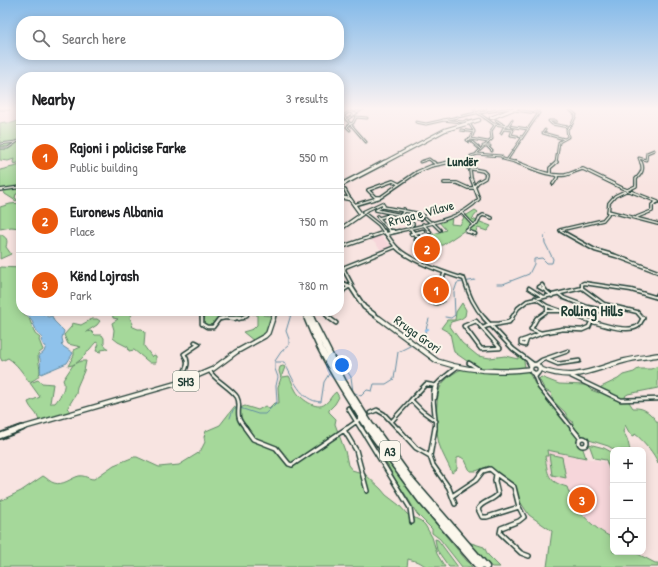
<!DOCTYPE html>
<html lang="en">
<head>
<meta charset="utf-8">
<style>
  :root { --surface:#fff; --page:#f6f6f6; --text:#202124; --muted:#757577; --line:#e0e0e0; --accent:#ea580c }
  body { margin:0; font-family:"Patrick Hand",sans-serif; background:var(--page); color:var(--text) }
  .controls { position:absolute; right:12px; bottom:12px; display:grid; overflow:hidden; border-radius:8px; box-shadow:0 2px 10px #0003 }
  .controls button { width:36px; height:36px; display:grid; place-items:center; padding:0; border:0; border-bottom:1px solid var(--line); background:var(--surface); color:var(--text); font:20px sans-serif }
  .you { position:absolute; left:342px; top:365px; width:14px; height:14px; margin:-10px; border:3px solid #fff; border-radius:50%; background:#1a73e8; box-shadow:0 0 0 6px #1a73e833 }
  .badge { display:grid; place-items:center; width:26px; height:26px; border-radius:50%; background:var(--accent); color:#fff; font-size:13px; font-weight:700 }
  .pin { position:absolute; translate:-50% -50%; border:2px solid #fff; box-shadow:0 1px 4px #0006 }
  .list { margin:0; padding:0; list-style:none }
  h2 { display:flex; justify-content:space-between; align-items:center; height:52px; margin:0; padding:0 16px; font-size:17px }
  h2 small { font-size:13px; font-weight:400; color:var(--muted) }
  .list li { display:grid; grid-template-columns:26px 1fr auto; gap:12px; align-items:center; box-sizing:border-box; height:64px; padding:0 16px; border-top:1px solid var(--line) }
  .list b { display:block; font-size:15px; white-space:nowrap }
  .list p { margin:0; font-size:13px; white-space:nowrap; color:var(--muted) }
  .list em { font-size:13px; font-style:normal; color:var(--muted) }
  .icon { flex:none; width:22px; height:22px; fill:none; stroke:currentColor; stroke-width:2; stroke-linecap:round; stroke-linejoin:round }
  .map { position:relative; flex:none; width:658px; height:567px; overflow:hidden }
  .search { position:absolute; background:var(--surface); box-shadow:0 2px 10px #0003; left:16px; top:16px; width:328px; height:44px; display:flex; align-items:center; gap:10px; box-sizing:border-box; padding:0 14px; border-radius:16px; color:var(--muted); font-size:15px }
  .panel { position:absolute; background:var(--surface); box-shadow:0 2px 10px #0003; left:16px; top:72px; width:328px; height:244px; border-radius:16px }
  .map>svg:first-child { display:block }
  .built { fill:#f6d6da }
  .green { fill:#a5d89a; stroke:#628a67 }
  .water { fill:#8fc2eb; stroke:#628da2 }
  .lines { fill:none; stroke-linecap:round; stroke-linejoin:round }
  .stream { stroke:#628da2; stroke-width:1 }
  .canal { stroke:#8fc2eb; stroke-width:2.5 }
  .highway-tunnel { stroke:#cdc3be; stroke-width:2.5; stroke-dasharray:2.5 1; stroke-linecap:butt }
  .minor-far4-casing { stroke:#1f3d34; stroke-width:3 }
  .minor-far3-casing { stroke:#1f3d34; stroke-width:4 }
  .minor-far2-casing { stroke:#1f3d34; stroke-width:5 }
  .minor-far1-casing { stroke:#1f3d34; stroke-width:5.5 }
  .minor-casing { stroke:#1f3d34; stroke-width:6 }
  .major-far3-casing { stroke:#1f3d34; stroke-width:5 }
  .major-far2-casing { stroke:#1f3d34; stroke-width:6 }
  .major-far1-casing { stroke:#1f3d34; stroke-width:6 }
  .major-casing { stroke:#1f3d34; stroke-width:8 }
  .highway-far4-casing { stroke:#1f3d34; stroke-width:4.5 }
  .highway-far3-casing { stroke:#1f3d34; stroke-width:5.5 }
  .highway-far2-casing { stroke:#1f3d34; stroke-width:7 }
  .highway-far1-casing { stroke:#1f3d34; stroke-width:8 }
  .highway-casing { stroke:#1f3d34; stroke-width:9 }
  .minor-far4 { stroke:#fbf7ec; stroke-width:1 }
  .minor-far3 { stroke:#fbf7ec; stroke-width:1.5 }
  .minor-far2 { stroke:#fbf7ec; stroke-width:2 }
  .minor-far1 { stroke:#fbf7ec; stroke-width:2.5 }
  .minor { stroke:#fbf7ec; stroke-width:3 }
  .major-far3 { stroke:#fbf7ec; stroke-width:2.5 }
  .major-far2 { stroke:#fbf7ec; stroke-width:3 }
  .major-far1 { stroke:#fbf7ec; stroke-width:3.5 }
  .major { stroke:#fbf7ec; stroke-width:4.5 }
  .highway-far4 { stroke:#fbf7ec; stroke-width:2.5 }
  .highway-far3 { stroke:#fbf7ec; stroke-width:3 }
  .highway-far2 { stroke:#fbf7ec; stroke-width:4 }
  .highway-far1 { stroke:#fbf7ec; stroke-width:5 }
  .highway { stroke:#fbf7ec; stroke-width:6 }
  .labels { text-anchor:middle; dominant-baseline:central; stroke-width:4; stroke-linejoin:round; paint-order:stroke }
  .shield { fill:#fbf7ec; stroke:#61756b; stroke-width:1 }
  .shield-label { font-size:12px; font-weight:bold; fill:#1f3d34 }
  .far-quarter-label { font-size:13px; font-weight:bold; fill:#1f3d34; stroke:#fbf7ec }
  .street-label { font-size:13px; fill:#1f3d34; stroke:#fbf7ec }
  .quarter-label { font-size:15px; font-weight:bold; fill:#1f3d34; stroke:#fbf7ec }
</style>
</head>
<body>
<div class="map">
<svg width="658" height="567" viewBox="0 0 658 567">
  <rect width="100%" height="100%" fill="#f8e4e1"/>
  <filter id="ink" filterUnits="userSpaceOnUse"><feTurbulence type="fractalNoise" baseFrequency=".025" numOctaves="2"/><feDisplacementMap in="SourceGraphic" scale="8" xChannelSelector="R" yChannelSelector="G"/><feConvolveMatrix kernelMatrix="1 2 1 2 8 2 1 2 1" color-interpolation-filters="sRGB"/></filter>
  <g filter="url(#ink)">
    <path class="built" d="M380,235L392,247L382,251L370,238Z
      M547,450L606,462L613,487H610L613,497V538L592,526L578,508L567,487L552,481L549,477L545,455L547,456Z"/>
    <path class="green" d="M21,120V162L14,164L13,162L14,159L8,161L0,160V123L5,122V123H12Z
      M21,165V196L19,194H16L15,198L18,200L16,201L5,194L2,189H0V170Z
      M21,203V228L11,227L0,229V207L10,204Z
      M475,210L478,212L472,219L491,226L487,231L478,228L475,233L465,230L438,248L429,240L427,236L446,230L438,221L452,218L451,224L460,225L465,215H467Z
      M0,234C7,238 8,239 6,247L11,254L0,259Z
      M0,267L21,268V311H24L23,313L29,318L35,334L40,338L39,340L43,350L38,354C38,368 46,376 29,382C23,373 17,364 8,358L2,361L0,357Z
      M462,303L466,310L465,316L461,319L451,322L449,325L462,343L478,356L490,358L505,356L518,359V354L524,361L525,367L523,369L489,370L477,368L454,352L450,333L441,328L447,320H455L456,312Z
      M112,311L133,312L130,318L133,324L131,326L138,329H142L145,332L144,346L152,357L154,355L156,356V363H150L134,350L129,351L128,347L118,342L113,338L114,330L112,323L118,319L113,318Z
      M219,311H237L239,315L247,314L245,317L219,318L214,326L208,327L203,323V315Z
      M250,311H264L263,315L271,316L267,333L254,341L243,332L253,329L257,325V314H252Z
      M92,319H97L100,321L97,325L86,332L91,331L95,335H102L104,338V344L108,349L101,350V352L96,351L99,344L96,342C88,350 80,365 68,366L74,355V350L81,347L68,344L64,335L71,327L72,323L81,325Z
      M81,361H86L84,371L77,387L76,394L68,407L70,413L39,422C38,412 31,411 28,402L40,397L30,383L38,380L42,383L53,384L50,403H55C60,397 67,387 63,380L73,365Z
      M283,366L285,367L282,375L283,377L289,376C292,381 293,386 296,391C300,398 316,411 325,404C330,401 331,395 336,392L339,397L335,404L329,410V412L336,419L335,424L345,451L348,465L352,470L365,474L381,489L386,495L399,505L407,514L421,521L425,525L432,537L437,554L445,567H427L419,562L408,559L407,567H0V501L21,491L43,476C47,478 50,482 54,483C63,486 71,478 79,476C85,475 88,479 94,479L114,465L134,457H137L159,467L179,465L200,452L205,442L204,437L206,431L220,425L234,407L237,409L245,406L258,410L265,406L269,408L274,403H279L278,387L281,378L279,371L280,367Z
      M658,366V388L628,394L625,396L633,408C645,407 651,414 658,423V463C655,454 642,439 635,434L634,436L630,434L625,425L623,432C628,438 628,443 630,450H615L608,446L586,439L574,427L572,421L568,418L565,412L553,401L551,393L545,390L539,379L541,377L559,384L586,385L591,390L599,393L601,387L618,379L623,375L634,372L638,369H651Z
      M463,369L490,373L528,371L535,384L578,437V442L582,446L586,458L547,450L548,456H545C548,475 547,481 567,487C574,509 592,528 613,538V552H634L655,563H658V567H547L552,531L529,515L519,500L513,487L489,466L476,471H470L465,460L461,457L457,458V469L452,473C448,463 442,454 439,444C436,433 435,399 440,388C443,380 455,371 463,369Z
      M589,444L604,448L613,453V473L609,469L606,460L594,458Z
      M549,454L562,457L566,478L552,475Z
      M386,459L425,511L472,567H462L440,539L432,533V529L417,514L407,497L395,479L385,460Z
      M435,539L438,540L458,567H449L437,550Z
      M468,542L484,547L488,555L500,567H492L488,564Z"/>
    <path class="water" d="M25,311H38L48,317L52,316L54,321L64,331L62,338L63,343L61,345L73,353L67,363L41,374C39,367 42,362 39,356L44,352L46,346H44L41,340L43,338L38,334L31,319Z"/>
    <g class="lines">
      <path class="stream" d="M497,284H503L529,274L534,264V259L542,258L547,263H552L553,259L545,243L544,236L546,234
        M445,317L451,318L455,315L454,292L457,283L475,280
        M415,344L424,336L429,319
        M276,362H284C293,378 300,401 321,402L324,382L329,374
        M347,371L351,377L353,392L361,396L367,390L372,391L374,384H386L394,379L398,352L412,345
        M240,408L258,414H265L277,402L276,386L278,377L275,369V361L281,352L289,345V339L286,331L292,311
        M230,418L233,410L237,408"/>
      <path class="canal" d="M426,330L428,329"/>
      <path class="highway-tunnel" d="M479,120L491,118"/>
      <g class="minor-far4-casing">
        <path id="minor-far4" d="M0,108H7
          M474,108L476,113
          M518,108L514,110L537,113
          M537,108L538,112
          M1,109H9L8,108
          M352,109L358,112
          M339,110L343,108
          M339,111L366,142
          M477,113L486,108
          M479,113L511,108
          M343,116L349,112L355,114
          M346,120L364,108
          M443,120L463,122L467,120
          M496,120L502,124
          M556,121H549L552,124L568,127
          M416,122L426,124
          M469,123L474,131L471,139
          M350,124L353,123L356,117L367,118
          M350,124L347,127L350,130
          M426,124L476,113
          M494,124L528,129
          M508,126L512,120
          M503,129L513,130L511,135L522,137
          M461,130L474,132
          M545,130L543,133L564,139
          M501,133L505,126
          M469,142L467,140L471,139L488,142
          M472,142L480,149
          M0,144L16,142
          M483,146H490
          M488,147L492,151
          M0,148H8L21,139
          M477,153L492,139L491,131L495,125L478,113
          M477,154L501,156L503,159L518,163
          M507,160L539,113
          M420,162L429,159L434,163
          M446,163L454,161L463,163
          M469,163L471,156L478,154
          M556,163L559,142L568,137L567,129L572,124L576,115L568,108
          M641,163L639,158L646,160L647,153L654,150"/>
      </g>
      <g class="minor-far3-casing">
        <path id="minor-far3" d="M433,162L436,164
          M458,162L469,164
          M515,162C531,167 547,177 565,175C571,174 577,170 583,169L622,188L658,202
          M468,168L483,171L486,174L485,178L478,182L474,187
          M550,173V168L557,162
          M393,181L399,184L381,197H375L368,190Z
          M444,183H457L468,188H474
          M553,184L557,178V175
          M0,190L21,187
          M345,190L350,199
          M354,205L381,197L417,172L431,166L450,162
          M383,207L421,214L430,222
          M608,211L658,224
          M363,212L382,203L384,206L376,210L421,219
          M364,213L379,225L384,232
          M462,213L473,225L466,231L468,232
          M402,214L404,209
          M377,216L390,231H393
          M407,217L413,224L411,226
          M637,217L652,211V205L657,202
          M379,218L386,216
          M391,219L399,216
          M403,221L409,220
          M432,222L440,230
          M423,224L430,232
          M473,225L477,224L480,217L483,215L492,218
          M410,228L413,232
          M560,230L603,220L608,214L609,203L615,196L636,186V179C642,173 644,169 641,162
          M560,230L563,232
          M395,232C422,225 459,221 479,199L471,178L469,162
          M420,232L423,231"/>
      </g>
      <g class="minor-far2-casing">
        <path id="minor-far2" d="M384,231C388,236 392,243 397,248C411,262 445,273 464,279C469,295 474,307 485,319
          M390,231H393
          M412,231L420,239
          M429,231L430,232
          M467,231L475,234
          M561,231L595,250L616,256L658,272
          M386,234L399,231
          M411,234L423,231
          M416,240L424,238
          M342,247L385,232
          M542,285L546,291L539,287Z
          M529,288L543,297
          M582,288L604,304L637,312L643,319
          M546,291L552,296
          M559,294L564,298L588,307
          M339,297L344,290L352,285L344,270L345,267L395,247
          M656,297L658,294
          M535,298L547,306L584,319
          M442,301L437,303L431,302L429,294L442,280L444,274
          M588,307L598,309L600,311H596Z
          M201,311L202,319
          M325,311L326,315L331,319
          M547,311H562
          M220,319L226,318L235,319
          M239,319L247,315V311
          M511,319L518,308L527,301L582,288V284L584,283L631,290L658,298
          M536,319L547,311V306"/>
      </g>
      <g class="minor-far1-casing">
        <path id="minor-far1" d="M202,318V324L207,327H213L219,319L223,318
          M228,318H243
          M329,318L336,323
          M484,318L513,349L533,364
          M537,318L531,329L541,333L563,329L582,330L589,327L591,322
          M582,318C593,322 627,334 638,326C640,324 642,320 643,318
          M476,321L500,348L481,349L464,326Z
          M487,326L509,322L512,318
          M483,328L491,324H499
          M527,339L525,345L521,344V341Z
          M527,339L542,333
          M546,359L558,364L579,361
          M528,361L530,365
          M469,363L477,368
          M535,365L542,360L568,351
          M210,371C212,378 231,388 237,397C241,404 237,411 239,418C240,422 244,426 246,429
          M533,372L539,387L573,429
          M571,376L621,400L658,399
          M535,377L538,373
          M179,382C183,372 192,365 184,354L199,344L195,342
          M435,398L437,386
          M348,408L361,429
          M370,413L377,410L384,414L398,429
          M392,421L411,400
          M436,421L422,411L411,400L426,384L437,386
          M346,429L360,419
          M435,429C437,417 430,395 435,387C440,379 450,373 457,367"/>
      </g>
      <g class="minor-casing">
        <path id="minor" d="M245,428L253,439L276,448L289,464L292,465L344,430L356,450L367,491
          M361,428L410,508L412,522
          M398,428L416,448L430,456
          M435,428L430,456L433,465L449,488L455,504
          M572,428L580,438
          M344,430L347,428
          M579 442a4 4 0 1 1 8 0a4 4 0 1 1-8 0Z
          M496,474L514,487L519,507L524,517L519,521L501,528L500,533L521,553L529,556
          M452,496L476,480L483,471L490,469L496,474L495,481L498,494C493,501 482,501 478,509L482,517H487L519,507"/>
      </g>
      <g class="major-far3-casing">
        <path id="major-far3" d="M339,197L350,199L360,213
          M339,230L362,214"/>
      </g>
      <g class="major-far2-casing">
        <path id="major-far2" d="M339,282L351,287L364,307L380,319
          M273,319L275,311"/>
      </g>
      <g class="major-far1-casing">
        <path id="major-far1" d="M379,318L437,361C467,371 499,373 530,369
          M530.5 369a4.5 4.5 0 1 1 9 0a4.5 4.5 0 1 1-9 0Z
          M540,369C575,382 591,370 624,361C635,358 647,357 658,355
          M18,429L185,381L213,369L236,352L265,336L268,333L273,318"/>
      </g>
      <g class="major-casing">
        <path id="major" d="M0,436L22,428"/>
      </g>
      <g class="highway-far4-casing">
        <path id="highway-far4" d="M491,118L516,108
          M383,163L445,130L479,120"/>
      </g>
      <g class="highway-far3-casing">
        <path id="highway-far3" d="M339,186L385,162"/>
      </g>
      <g class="highway-far2-casing">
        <path id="highway-far2" d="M305,311L308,319
          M308,311L312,319"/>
      </g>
      <g class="highway-far1-casing">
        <path id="highway-far1" d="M307,318C322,357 346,394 369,429
          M311,318L343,381L373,429"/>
      </g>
      <g class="highway-casing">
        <path id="highway" d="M368,428L421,500L479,567
          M373,428L409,478L486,567"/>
      </g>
      <use href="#minor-far4" class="minor-far4"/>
      <use href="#minor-far3" class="minor-far3"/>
      <use href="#minor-far2" class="minor-far2"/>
      <use href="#minor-far1" class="minor-far1"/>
      <use href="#minor" class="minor"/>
      <use href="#major-far3" class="major-far3"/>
      <use href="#major-far2" class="major-far2"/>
      <use href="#major-far1" class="major-far1"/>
      <use href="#major" class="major"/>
      <use href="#highway-far4" class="highway-far4"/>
      <use href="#highway-far3" class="highway-far3"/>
      <use href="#highway-far2" class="highway-far2"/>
      <use href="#highway-far1" class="highway-far1"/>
      <use href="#highway" class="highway"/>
    </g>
  </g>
  <linearGradient id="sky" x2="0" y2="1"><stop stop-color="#84bae9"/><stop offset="0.58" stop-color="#fcf3f2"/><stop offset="1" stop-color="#fcf3f2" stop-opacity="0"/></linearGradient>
  <rect width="658" height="187" fill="url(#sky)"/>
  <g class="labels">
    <g class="shield">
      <rect x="173" y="371" width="26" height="20" rx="3"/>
      <rect x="380" y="441" width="20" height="20" rx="3"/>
    </g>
    <g class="shield-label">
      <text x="186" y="381">SH3</text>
      <text x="390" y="451">A3</text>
    </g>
    <g class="far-quarter-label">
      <text x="463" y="161">Lundër</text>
    </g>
    <g class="street-label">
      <text transform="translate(421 213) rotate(-15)">Rruga e Vilave</text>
      <text transform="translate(418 334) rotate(36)">Rruga Grori</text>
    </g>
    <g class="quarter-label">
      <text x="592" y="310">Rolling Hills</text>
    </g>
  </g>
</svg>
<div class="controls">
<button>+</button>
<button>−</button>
<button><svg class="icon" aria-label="locate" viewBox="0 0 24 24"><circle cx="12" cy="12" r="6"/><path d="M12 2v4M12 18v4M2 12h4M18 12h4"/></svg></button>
</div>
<div class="you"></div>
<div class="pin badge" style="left:436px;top:290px">1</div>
<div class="pin badge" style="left:427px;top:249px">2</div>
<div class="pin badge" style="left:582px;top:500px">3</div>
<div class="search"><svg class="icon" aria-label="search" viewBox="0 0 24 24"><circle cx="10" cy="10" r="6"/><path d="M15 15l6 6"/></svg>Search here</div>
<section class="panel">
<h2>Nearby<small>3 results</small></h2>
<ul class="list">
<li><span class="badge">1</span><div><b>Rajoni i policise Farke</b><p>Public building</p></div><em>550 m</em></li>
<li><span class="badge">2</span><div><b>Euronews Albania</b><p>Place</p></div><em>750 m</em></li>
<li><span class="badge">3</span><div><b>Kënd Lojrash</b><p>Park</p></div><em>780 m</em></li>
</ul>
</section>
</div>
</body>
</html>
